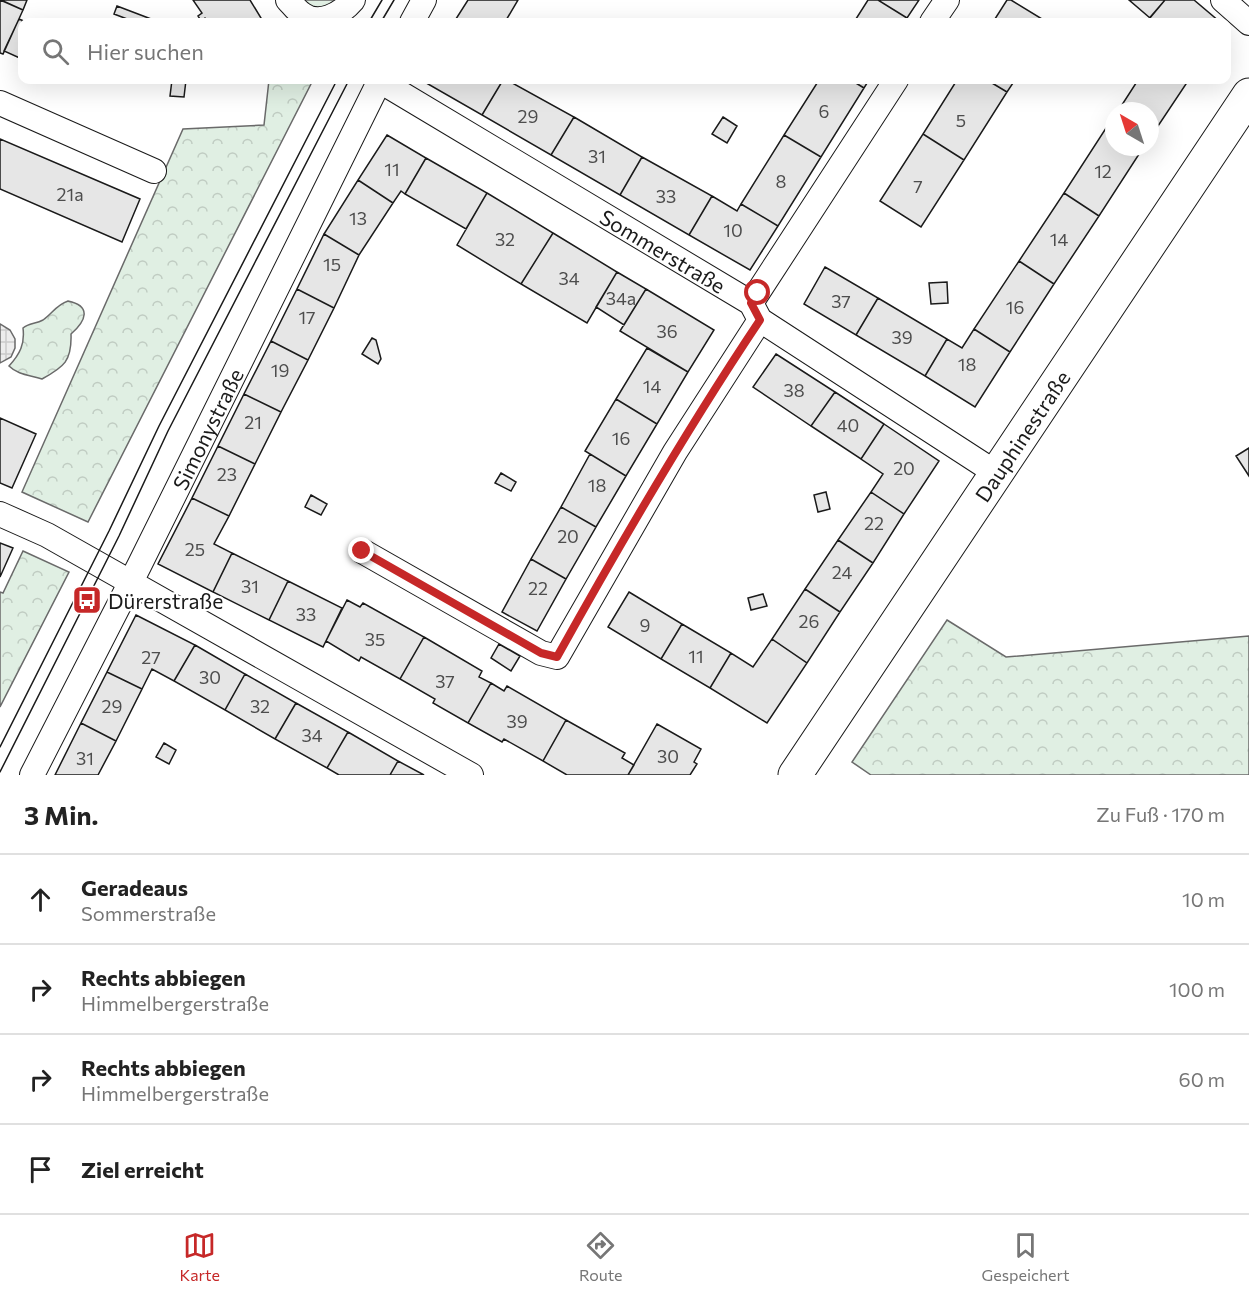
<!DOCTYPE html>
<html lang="de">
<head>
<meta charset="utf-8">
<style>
  :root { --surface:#fff; --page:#f2f2f2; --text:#222; --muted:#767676; --line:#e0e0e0; --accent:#c62828 }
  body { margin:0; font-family:Commissioner,sans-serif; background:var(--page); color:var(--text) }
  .compass { position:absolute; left:1105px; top:102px; width:54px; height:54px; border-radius:50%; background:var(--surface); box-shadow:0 6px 24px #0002; rotate:321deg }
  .stop { position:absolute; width:18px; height:18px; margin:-14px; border:4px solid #c62828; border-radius:50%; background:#fff }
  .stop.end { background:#c62828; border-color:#fff; box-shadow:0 2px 6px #0008 }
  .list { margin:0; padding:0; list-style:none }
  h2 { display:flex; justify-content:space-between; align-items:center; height:78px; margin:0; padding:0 24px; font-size:26px }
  h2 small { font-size:20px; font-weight:400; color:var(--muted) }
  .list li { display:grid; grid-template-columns:39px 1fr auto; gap:18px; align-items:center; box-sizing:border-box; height:90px; padding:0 24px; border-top:2px solid var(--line) }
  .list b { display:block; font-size:22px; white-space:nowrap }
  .list p { margin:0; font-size:20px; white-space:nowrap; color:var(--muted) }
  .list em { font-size:20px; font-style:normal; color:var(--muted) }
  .icon { flex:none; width:33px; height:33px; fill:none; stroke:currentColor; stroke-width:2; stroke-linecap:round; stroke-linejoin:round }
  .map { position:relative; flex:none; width:1249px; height:775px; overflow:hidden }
  .search { position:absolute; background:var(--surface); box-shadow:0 6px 24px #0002; left:18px; right:18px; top:18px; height:66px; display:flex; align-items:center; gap:15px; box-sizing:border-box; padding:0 21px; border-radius:12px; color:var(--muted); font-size:22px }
  .sheet { height:438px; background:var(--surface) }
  nav { display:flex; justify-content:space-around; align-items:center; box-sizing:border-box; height:84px; border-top:2px solid var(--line); background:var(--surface); font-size:16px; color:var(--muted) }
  nav a { display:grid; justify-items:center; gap:3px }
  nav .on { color:var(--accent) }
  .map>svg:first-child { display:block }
  .grass { fill:#e0efe3; stroke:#6a6a6a; stroke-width:1.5 }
  .park { fill:url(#park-crowns); stroke:#6a6a6a; stroke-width:1.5 }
  .plaza { fill:url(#plaza-grid); stroke:#6a6a6a; stroke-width:1.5 }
  .building { fill:#e6e6e6; stroke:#1a1a1a; stroke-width:1.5 }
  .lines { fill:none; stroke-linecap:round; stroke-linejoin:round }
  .street-casing { stroke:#1a1a1a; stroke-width:26 }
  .secondary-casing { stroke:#1a1a1a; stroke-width:35 }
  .street { stroke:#fff; stroke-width:24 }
  .secondary { stroke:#fff; stroke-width:33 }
  .tram { stroke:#1a1a1a; stroke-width:1.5 }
  .route { stroke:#c62828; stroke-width:8 }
  .labels { text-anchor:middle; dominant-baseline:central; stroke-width:4.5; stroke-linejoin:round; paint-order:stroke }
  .number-label { font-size:18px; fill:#4d4d4d }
  .street-label { font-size:21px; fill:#1a1a1a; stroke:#fff }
  .poi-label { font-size:21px; fill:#1a1a1a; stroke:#fff; text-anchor:start }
</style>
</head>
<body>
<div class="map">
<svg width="1249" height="775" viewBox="0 0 1249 775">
  <defs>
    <pattern id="park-crowns" width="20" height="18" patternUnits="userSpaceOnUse" patternTransform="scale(1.5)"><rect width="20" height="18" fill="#e0efe3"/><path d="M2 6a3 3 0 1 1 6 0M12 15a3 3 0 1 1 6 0" fill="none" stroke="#c0ccc2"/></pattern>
    <pattern id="plaza-grid" width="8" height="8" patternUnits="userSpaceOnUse" patternTransform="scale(1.5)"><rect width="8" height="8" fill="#ededed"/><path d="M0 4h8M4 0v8" fill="none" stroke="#cbcbcb"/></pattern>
  </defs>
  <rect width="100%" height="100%" fill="#fff"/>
  <path class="grass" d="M298,0H344L319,11Z"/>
  <path class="park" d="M269,80H313L88,522L22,492L183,129L264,125Z
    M68,301C92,306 86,321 71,334C72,361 64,367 42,379C30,375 18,375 9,366C20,354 25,344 23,328C29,323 36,324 43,320C52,314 56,305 68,301Z
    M23,551L69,572L0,707V592L3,593Z
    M947,620L1006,657L1249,636V775H871L852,762Z"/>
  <path class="plaza" d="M0,324L10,330L15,339V348L11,357L0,363Z"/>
  <path class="building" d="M0,0L23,10L3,54L0,53Z
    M1,0H27L23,10Z
    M193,0H250L261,18L255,22H208L205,18L201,21L198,16L202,13Z
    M468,0H518L505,22H454Z
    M868,0H878L907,18L905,22H854Z
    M878,0H919L907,18Z
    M1007,0H1011L1047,22H993Z
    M1129,0H1165L1150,18Z
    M1165,0H1194L1220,22H1146Z
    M117,6L159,22H135L114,14Z
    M19,19L26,22H22V59L4,51Z
    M172,80H186L184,97L170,96Z
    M421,80H503L482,115Z
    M503,80H507L574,117L551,155L482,115Z
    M819,80H851L864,88L821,157L784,135Z
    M851,80H869L864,88Z
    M957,80H987L1007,92L964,160L923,134Z
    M987,80H1015L1007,92Z
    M1138,80L1188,81L1150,138V111H1118Z
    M1114,116V129L1108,125Z
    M574,117L642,157L620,195L551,155Z
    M723,117L737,126L727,143L712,134Z
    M1108,125L1114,129V147L1143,148L1099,216L1064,193Z
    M923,134L964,160L921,227L880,201Z
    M387,135L426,158L405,194L401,191L393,203L358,180Z
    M784,135L821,157L778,226L741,204Z
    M0,139L140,199L122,242L0,189Z
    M642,157L712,196L689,235L620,195Z
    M426,158L487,193L466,229L405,194Z
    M358,180L393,203L359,255L324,234Z
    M487,193L553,233L521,284L457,245Z
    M1064,193L1099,216L1054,284L1019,261Z
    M712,196L737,211L741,204L778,226L750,270L689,235Z
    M553,233L617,272L587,323L521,284Z
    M324,234L359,255L334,308L297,289Z
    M1019,261L1054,284L1010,352L974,329Z
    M825,267L878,298L856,335L804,304Z
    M617,272L646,289L624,325L596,307Z
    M947,282L948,303L931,304L929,283Z
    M297,289L334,308L308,360L271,341Z
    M646,289L714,330L688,372L620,331Z
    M878,298L947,339L925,376L856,335Z
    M974,329L1010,352L975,407L925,376L947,339L962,348Z
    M372,338L376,340L381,359L378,364L362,354Z
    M271,341L308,360L281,412L244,394Z
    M647,348L688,372L657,424L616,399Z
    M776,354L835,392L811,426L753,387Z
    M835,392L884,424L861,459L811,426Z
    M244,394L281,412L255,464L218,446Z
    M616,399L657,424L626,476L585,451Z
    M0,418L36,434L12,488L0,483Z
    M884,424L939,461L904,514L871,492L883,474L861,459Z
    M218,446L255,464L229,516L192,498Z
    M1249,448V476L1236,456Z
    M590,454L626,476L596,527L561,507Z
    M501,473L516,482L511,491L495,483Z
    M826,492L830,509L818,512L814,495Z
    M871,492L904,514L873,563L838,540Z
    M311,495L327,504L321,515L305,507Z
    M192,498L229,516L214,544L232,553L213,592L158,564Z
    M561,507L596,527L566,579L531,559Z
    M838,540L873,563L840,612L805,589Z
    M0,543L13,548L0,577Z
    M232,553L288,581L269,620L213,592Z
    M531,559L566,579L537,631L502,612Z
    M288,581L342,608L323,647L269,620Z
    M805,589L840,612L807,663L772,639Z
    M629,592L682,624L661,659L608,627Z
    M763,594L767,606L751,610L748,598Z
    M347,600L360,607L363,603L424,637L400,679L361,657L359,661L326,641Z
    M136,615L195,645L174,681L152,669L142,689L107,672Z
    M682,624L731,653L710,688L661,659Z
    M424,637L482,671L479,677L491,683L468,723L433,703L435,699L400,679Z
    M772,639L807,663L767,723L710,688L731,653L753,667Z
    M499,644L520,656L511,671L491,658Z
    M195,645L245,674L225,710L174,681Z
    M107,672L142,689L116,741L81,723Z
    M245,674L296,703L275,739L225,710Z
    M491,683L504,691L507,686L566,720L543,761L504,739L502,742L468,723Z
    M296,703L348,732L327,768L275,739Z
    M566,720L625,753L622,758L634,765L628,775H567L543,761Z
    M81,723L116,741L98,775H55Z
    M657,724L701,749L694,762L697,764L690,775H628Z
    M348,732L398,761L390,775H339L327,768Z
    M164,743L176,750L169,764L156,757Z
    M398,761L424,775H390Z"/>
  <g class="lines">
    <g class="street-casing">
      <g id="street">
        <path d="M288,0C292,4 297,11 302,14C319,27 341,14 353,0"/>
        <path d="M1223,0L1249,23"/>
        <path d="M412,22L424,0"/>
        <path d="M932,22L947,0"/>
        <path id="s1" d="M380,81L751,303L760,320L996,473"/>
        <path d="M0,103L154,171"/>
        <path d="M751,303L896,80"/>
        <path d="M0,514L47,535L471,775"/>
        <path d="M362,551L541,653L557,657L675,452L760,320"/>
        <path id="s2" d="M32,775L139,566L380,80"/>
      </g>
    </g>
    <g class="secondary-casing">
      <g id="secondary">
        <path id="s3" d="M795,775L1249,95"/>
      </g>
    </g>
    <use href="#street" class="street"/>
    <use href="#secondary" class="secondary"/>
    <path class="tram" d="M369,22L382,0
      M381,22L394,0
      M0,747L109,531L159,426L337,80
      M0,772L119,536L168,431L349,80"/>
  </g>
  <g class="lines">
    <path class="route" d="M362,551L541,653L557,657C621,542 687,429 760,320L751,303L758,293"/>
  </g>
  <defs>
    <g id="bus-square" transform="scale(1.5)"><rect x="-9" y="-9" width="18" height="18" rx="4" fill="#c62828" stroke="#fff"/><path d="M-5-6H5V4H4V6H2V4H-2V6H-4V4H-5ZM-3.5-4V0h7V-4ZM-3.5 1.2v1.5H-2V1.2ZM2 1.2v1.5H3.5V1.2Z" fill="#fff"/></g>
  </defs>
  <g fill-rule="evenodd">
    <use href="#bus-square" x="87" y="600"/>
  </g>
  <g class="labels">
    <g class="number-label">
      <text x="824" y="111">6</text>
      <text x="528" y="116">29</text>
      <text x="961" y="120">5</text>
      <text x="597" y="156">31</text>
      <text x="392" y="169">11</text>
      <text x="1103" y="171">12</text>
      <text x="781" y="181">8</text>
      <text x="918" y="186">7</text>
      <text x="70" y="194">21a</text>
      <text x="666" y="196">33</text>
      <text x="358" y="218">13</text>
      <text x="733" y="230">10</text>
      <text x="505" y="239">32</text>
      <text x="1059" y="239">14</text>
      <text x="332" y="264">15</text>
      <text x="569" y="278">34</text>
      <text x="621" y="298">34a</text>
      <text x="841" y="301">37</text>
      <text x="1015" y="307">16</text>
      <text x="307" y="317">17</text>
      <text x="667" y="331">36</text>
      <text x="902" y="337">39</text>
      <text x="967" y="364">18</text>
      <text x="280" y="370">19</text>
      <text x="652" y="386">14</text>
      <text x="794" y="390">38</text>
      <text x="253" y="422">21</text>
      <text x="848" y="425">40</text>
      <text x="621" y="438">16</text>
      <text x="904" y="468">20</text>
      <text x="227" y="474">23</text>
      <text x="597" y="485">18</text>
      <text x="874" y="523">22</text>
      <text x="568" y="536">20</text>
      <text x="195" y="549">25</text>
      <text x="842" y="572">24</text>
      <text x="250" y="586">31</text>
      <text x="538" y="588">22</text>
      <text x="306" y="614">33</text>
      <text x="809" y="621">26</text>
      <text x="645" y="625">9</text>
      <text x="375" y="639">35</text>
      <text x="696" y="656">11</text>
      <text x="151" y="657">27</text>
      <text x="210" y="677">30</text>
      <text x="445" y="681">37</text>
      <text x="112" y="706">29</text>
      <text x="260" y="706">32</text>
      <text x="517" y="721">39</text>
      <text x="312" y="735">34</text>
      <text x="668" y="756">30</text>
      <text x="85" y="758">31</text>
    </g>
    <g class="street-label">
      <text stroke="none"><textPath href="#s1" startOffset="330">Sommerstraße</textPath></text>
      <text stroke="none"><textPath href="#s2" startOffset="388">Simonystraße</textPath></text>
      <text stroke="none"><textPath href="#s3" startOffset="408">Dauphinestraße</textPath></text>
    </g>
    <g class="poi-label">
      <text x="108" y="600">Dürerstraße</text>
    </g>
  </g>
</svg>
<svg class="compass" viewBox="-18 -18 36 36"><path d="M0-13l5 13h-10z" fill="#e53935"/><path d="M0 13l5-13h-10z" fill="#767676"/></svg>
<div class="stop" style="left:758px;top:293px"></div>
<div class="stop end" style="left:362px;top:551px"></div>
<div class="search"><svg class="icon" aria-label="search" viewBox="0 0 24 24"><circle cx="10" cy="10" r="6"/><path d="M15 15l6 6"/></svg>Hier suchen</div>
</div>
<section class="sheet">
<h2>3 Min.<small>Zu Fuß · 170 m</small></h2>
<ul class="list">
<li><svg class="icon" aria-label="ahead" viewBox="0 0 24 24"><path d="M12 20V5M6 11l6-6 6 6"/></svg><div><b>Geradeaus</b><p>Sommerstraße</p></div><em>10 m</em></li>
<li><svg class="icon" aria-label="right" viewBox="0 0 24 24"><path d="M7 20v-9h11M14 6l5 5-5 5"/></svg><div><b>Rechts abbiegen</b><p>Himmelbergerstraße</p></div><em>100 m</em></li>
<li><svg class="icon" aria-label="right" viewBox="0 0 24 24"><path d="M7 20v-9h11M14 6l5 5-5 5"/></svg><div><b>Rechts abbiegen</b><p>Himmelbergerstraße</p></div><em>60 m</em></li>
<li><svg class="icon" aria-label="arrive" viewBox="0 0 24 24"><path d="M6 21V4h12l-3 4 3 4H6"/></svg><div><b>Ziel erreicht</b></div></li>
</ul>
</section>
<nav>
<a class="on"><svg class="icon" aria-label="map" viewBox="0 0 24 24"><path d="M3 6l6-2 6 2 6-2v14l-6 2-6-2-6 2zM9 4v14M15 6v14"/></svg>Karte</a>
<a><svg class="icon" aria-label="directions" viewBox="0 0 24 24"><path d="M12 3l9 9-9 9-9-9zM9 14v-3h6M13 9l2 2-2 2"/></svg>Route</a>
<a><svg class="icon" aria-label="saved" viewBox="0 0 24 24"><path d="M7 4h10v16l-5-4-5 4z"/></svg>Gespeichert</a>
</nav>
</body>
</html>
